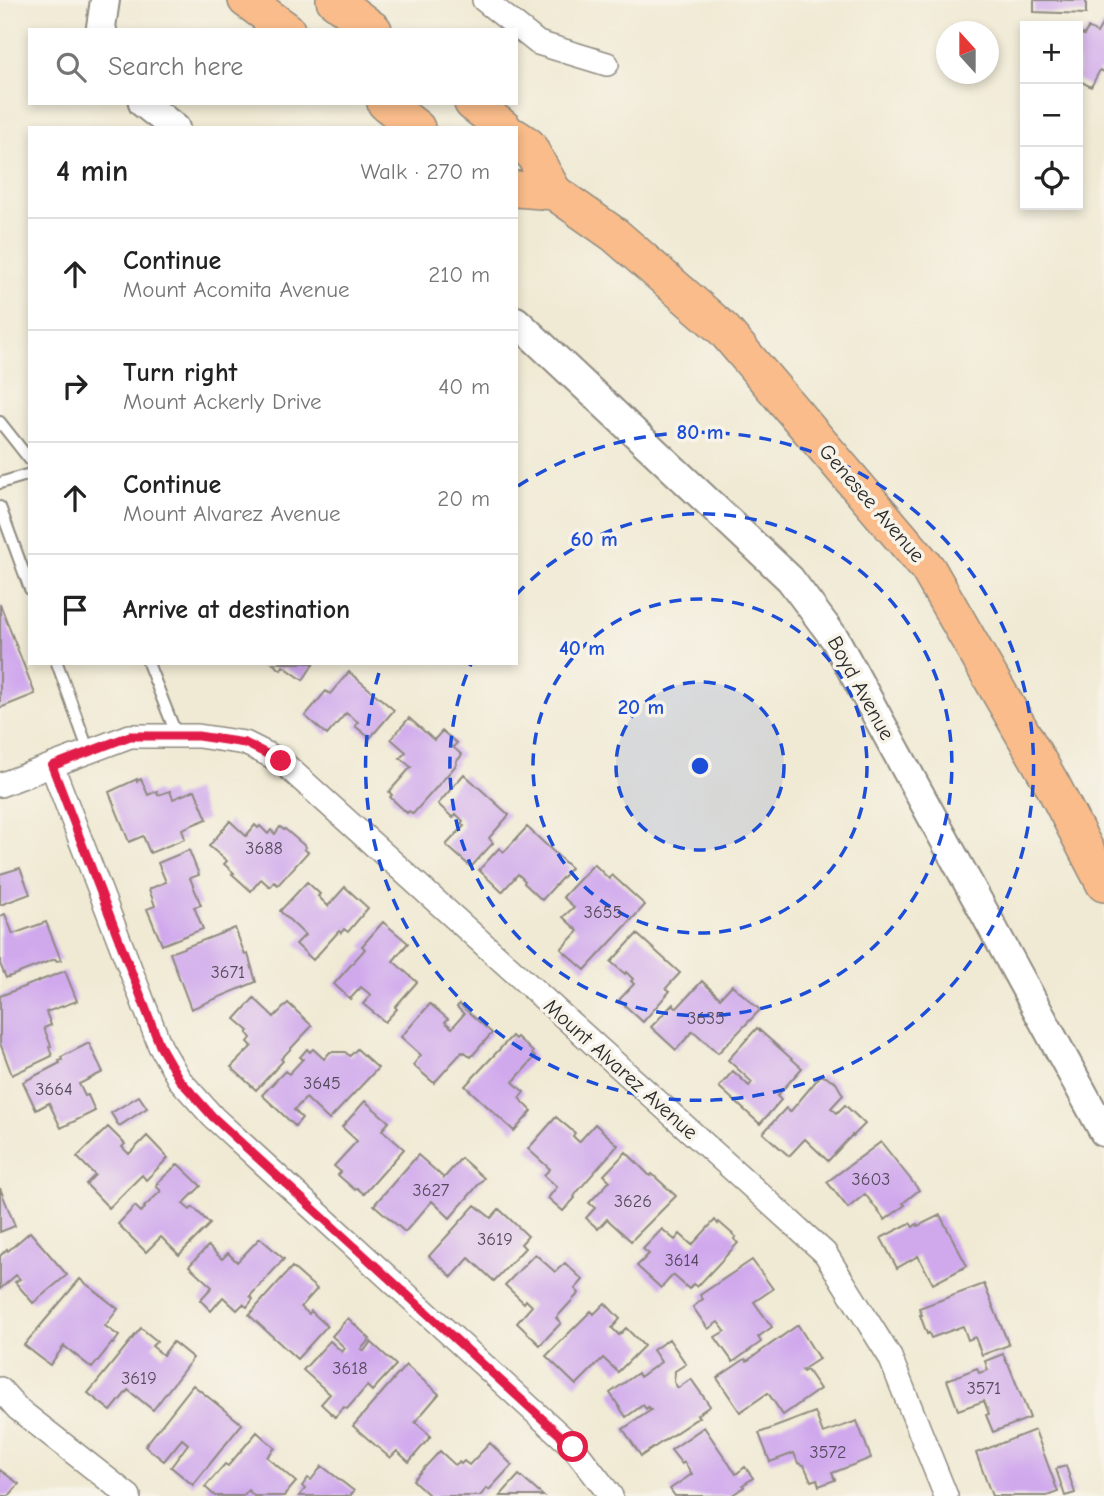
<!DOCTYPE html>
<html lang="en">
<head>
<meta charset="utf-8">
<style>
  :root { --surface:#fff; --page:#f6f6f6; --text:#222; --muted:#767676; --line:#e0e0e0 }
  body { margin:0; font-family:"Comic Neue",sans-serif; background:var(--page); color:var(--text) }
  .controls { position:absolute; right:21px; top:21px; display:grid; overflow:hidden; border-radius:0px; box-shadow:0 4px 10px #0003 }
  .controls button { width:63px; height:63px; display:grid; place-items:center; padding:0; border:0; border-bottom:2px solid var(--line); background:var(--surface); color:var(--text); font:35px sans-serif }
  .compass { position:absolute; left:936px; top:21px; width:63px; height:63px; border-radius:50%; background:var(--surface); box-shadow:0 4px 10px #0003; rotate:339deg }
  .stop { position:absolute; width:21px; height:21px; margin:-16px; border:5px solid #e11d48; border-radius:50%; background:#fff }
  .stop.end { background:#e11d48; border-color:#fff; box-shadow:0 2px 7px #0008 }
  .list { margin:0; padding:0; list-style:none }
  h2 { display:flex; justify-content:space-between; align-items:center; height:91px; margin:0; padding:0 28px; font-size:30px }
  h2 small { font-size:23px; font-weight:400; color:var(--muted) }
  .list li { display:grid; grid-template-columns:46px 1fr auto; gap:21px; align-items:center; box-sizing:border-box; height:112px; padding:0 28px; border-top:2px solid var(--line) }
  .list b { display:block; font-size:26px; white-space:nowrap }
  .list p { margin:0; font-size:23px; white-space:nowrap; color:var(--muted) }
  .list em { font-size:23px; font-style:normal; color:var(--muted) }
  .icon { flex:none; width:38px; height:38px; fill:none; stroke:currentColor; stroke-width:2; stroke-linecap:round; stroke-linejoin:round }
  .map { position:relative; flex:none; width:1104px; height:1496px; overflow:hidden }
  .search { position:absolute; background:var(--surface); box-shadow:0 4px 10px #0003; left:28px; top:28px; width:490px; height:77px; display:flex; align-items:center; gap:18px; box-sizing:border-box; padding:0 24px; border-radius:0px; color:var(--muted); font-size:26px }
  .panel { position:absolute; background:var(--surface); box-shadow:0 4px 10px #0003; left:28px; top:126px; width:490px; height:539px; border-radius:0px }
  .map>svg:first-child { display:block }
  .building { fill:#d0a9ed }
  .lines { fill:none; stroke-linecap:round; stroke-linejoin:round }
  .service-casing { stroke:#8e8a80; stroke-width:14 }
  .minor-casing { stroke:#8e8a80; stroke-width:26 }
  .tertiary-casing { stroke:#8e8a80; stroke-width:32 }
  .primary-casing { stroke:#8e8a80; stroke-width:38 }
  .service { stroke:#fff; stroke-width:10 }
  .minor { stroke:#fff; stroke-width:23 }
  .tertiary { stroke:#fff; stroke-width:28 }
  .primary { stroke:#f9bc8a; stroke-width:35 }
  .route { stroke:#e11d48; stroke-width:9 }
  .ring { fill:none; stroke:#1d4ed8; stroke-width:3.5; stroke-dasharray:12 9 }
  .labels { text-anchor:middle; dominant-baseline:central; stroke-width:7; stroke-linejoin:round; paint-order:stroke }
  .number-label { font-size:18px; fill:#544a5c }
  .street-label { font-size:21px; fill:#2b2b2b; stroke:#f7f3e8 }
  .centre { fill:#1d4ed8; stroke:#f7f3e8; stroke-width:3.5 }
  .ring-label { font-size:21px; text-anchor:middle; font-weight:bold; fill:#1d4ed8; stroke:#f7f3e8; stroke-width:7; stroke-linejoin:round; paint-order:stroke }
</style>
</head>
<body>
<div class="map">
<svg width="1104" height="1496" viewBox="0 0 1104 1496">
  <rect width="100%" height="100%" fill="#f7f3e8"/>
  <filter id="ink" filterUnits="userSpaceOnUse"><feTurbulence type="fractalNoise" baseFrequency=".0143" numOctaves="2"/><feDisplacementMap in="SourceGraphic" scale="14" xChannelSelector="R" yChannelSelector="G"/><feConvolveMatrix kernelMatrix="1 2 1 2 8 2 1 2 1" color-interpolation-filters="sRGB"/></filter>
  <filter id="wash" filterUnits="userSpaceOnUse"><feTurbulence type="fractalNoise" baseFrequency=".00686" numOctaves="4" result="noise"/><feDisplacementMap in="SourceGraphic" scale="28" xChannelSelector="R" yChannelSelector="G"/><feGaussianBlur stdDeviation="1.57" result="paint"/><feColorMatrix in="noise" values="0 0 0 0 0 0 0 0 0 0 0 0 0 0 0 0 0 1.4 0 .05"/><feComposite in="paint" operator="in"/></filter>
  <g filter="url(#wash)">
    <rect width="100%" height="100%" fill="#f0ead4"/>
    <g id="blocks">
      <path class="building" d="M1034,0H1086V14L1034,12Z
        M1104,21V72L1100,70L1091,87L1078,80V41L1081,34L1084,35L1088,28L1097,33Z
        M0,604L35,694L0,708Z
        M272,663H314L303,680L283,666L281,670Z
        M349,672L394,710L370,738L355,726L358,722L346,713L327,735L305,716L326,691L330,694Z
        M409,718L434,740L442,731L457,743L453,747L462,755L456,762L457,764L413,814L409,811L407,813L390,797L392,795L389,792L411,767L400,758L406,752L391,739Z
        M464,774L509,815L489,838L493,843L471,867L446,845L464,826L461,823L463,821L456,814L453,818L438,804Z
        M137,779V781L141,779L148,795L157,791L158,795L170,791L173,799L195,790L207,819L182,829L185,839L150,853L143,836L129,842L109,792Z
        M230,821L246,836L255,825L258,828L260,826L268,834L271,830L275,834L280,827L284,830L285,829L306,847L304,849L308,852L278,885L274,882L270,887L261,879L251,891L232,874L234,873L224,864L227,861L209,846Z
        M527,827L571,868L542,900L524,883L525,881L518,874L502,892L479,870L499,848L504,852Z
        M189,850L199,875L190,878L201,905L194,907L203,929L162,945L147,909L155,906L149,889L166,882L158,863Z
        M594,864L609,879L612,875L645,905L585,970L561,949L578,931L563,917L574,907L563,897Z
        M20,868L30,894L0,905V874Z
        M307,882L320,894L318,896L328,906L345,887L368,908L348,932L344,929L341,933L339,931L313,960L296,944L305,935L280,911Z
        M5,914L13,934L46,922L61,960L57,961L55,959L6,978L0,964V916Z
        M383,922L408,943L393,961L417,982L395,1007L397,1009L385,1022L363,1004L371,995L361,987L350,999L334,984L365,949L362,946Z
        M235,928L245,955L248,954L256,982L191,1009L170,953Z
        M637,934L680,973L666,988L670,991L643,1022L619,1000L634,984L631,981L633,979L626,972L625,974L611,962Z
        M65,971L77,1001L46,1012L51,1025L44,1028L51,1046L49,1047L52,1056L12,1075L0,1043V996Z
        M702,981L720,998L732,985L760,1010L718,1053L693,1031L676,1050L651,1027L673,1004L677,1008Z
        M254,998L274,1017L288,1003L312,1026L281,1059L283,1061L256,1090L231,1067L252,1046L248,1042L251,1038L247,1033L249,1031L235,1019Z
        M430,1004L448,1019L445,1022L452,1028L464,1014L457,1007L459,1004L492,1033L471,1057L465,1052L464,1053L462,1052L434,1083L413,1065L421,1055L401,1037Z
        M757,1028L802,1068L777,1096L781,1100L760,1124L719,1087L733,1071L749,1086L752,1082L728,1060Z
        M512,1036L515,1039L517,1037L533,1052L532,1054L535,1057L513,1082L524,1092L519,1098L532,1111L514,1131L465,1086Z
        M89,1043L103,1072L79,1084L85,1096L88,1095L95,1111L61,1128L49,1103L36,1110L23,1082L60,1063L59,1061L62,1060L61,1057Z
        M307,1049L310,1052L313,1049L324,1059L330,1052H345L350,1056L357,1049L378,1068L329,1120L306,1098L294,1110L302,1118L295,1126L262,1095L285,1071L289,1074L303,1059L300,1057Z
        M821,1075L835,1081L843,1095L831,1108L837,1113L845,1105L865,1124L853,1136L852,1135L828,1161L805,1139L789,1156L763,1133L786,1108L790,1112Z
        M139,1096L147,1108L119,1126L111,1113Z
        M365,1101L389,1122L382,1130L404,1149L364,1194L357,1188L355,1190L338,1175L341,1172L334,1166L357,1141L342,1127Z
        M556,1117L575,1133L573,1136L579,1142L595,1124L618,1145L577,1192L574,1197L575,1198L563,1211L548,1198L557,1187L544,1175L550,1169L528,1149Z
        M108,1127L125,1144L122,1147L129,1154L147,1136L168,1158L146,1180L142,1175L109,1208L86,1184L95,1175L77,1157Z
        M881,1142L919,1190L903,1203L905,1205L885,1220L865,1194L848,1208L827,1182Z
        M626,1152L650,1176L652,1174L676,1196L631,1241L607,1219L598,1229L586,1218L595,1208L589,1203L610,1181L604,1175Z
        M418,1155L444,1178L461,1158L484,1178L450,1218L432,1201L405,1232L374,1205Z
        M178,1164L201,1186L183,1204L190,1210L193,1207L210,1224L179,1255L161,1237L146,1252L118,1224L135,1206L141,1212L145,1208L144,1207L161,1191L156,1186L159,1184L157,1183Z
        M0,1188L15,1226L0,1232Z
        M475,1205L491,1218L499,1209L528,1236L521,1244L525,1248L494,1281L469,1258L452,1277L429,1256Z
        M940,1215L967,1266L933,1284L918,1256L897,1268L881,1238L910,1223L913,1227L917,1224L918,1226Z
        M715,1220L718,1224L719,1222L736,1237L734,1239L738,1243L697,1287L693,1284L689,1289L673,1275L661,1288L637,1266L649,1254L643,1249L662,1229L675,1240L680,1234L692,1245Z
        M30,1232L67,1275L33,1303L15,1282L20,1279L16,1275L0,1289V1256L7,1249L8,1251Z
        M260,1238L284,1259L250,1296L253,1299L247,1307L243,1304L237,1310L223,1297L211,1311L200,1300L212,1287L189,1266L208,1246L222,1259L228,1253L237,1262Z
        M535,1254L555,1272L565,1263L583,1280L575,1289L579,1293L556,1318L561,1323L540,1345L517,1323L532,1306L526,1300L524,1303L505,1285Z
        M752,1260L773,1289L754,1302L772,1327L758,1337L761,1342L733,1362L715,1337L725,1331L718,1322L708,1329L693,1307L703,1299L700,1295Z
        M292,1267L317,1289L301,1307L309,1314L311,1311L327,1326L297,1359L249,1315Z
        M80,1279L118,1309L105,1326L119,1336L113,1344L112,1343L92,1368L64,1346L50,1365L24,1345Z
        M984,1284L1009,1345L982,1355L975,1337L968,1340L963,1326L931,1338L929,1333L927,1334L920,1315H922L919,1308Z
        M605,1303L620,1319L612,1328L619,1335L626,1328L644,1346L618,1372L603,1358L576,1385L546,1356L591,1311L594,1314Z
        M348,1318L370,1339L361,1349L364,1351L371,1342L396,1365L372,1391L367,1386L347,1409L344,1407L335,1417L321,1404L330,1394L303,1370L330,1341L342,1352L345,1348L332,1336Z
        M798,1325L819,1359L802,1370L803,1372L807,1370L820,1389L783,1415L768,1393L740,1412L717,1378L745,1359L747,1361Z
        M141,1328L157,1341L152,1346L163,1355L173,1342L193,1358L153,1410L128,1390L111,1411L88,1393Z
        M669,1339L686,1364L675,1371L674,1382L678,1388L691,1379L710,1406L697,1415L699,1417L641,1456L623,1429L651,1410L648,1407L646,1409L643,1405L626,1417L610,1393L638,1373L640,1377L661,1362L653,1350Z
        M1003,1354L1007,1363H1008L1030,1418L993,1432L986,1415L989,1414L984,1401L958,1410L947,1380L977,1368L979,1373L988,1370L985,1361Z
        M406,1365L439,1394L415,1422L431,1436L409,1462L397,1451L390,1458L353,1426Z
        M193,1385L242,1424L193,1485L171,1467L188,1444L182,1439L164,1461L145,1446Z
        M815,1412L823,1433L857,1421L871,1458L832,1473L835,1480L819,1486L817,1479L811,1481L804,1465L798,1463L794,1453L770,1462L759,1433Z
        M704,1427L736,1474L745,1467L753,1478L743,1485L744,1487L731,1496H675L670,1489L692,1474L684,1462L682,1464L671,1450Z
        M1035,1430L1058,1492L1047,1496H992L976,1453Z
        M257,1432L275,1448L267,1457L296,1482L284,1496H254L248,1490L243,1496H215L205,1487L225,1464L228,1466Z
        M490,1443L512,1465L489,1490L487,1488L480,1496H430L413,1480L440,1451L455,1465L459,1462L461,1464L464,1461L469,1465Z
        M322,1466L354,1491L350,1496H299L305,1489L302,1486L308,1478L311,1480Z
        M1066,1466L1075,1493L1065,1496L1056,1469Z
        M0,1470L19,1484L9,1496H0Z
        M519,1475L543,1496H500Z"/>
    </g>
  </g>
  <g filter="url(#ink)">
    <use href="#blocks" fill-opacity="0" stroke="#8e8a80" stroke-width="2"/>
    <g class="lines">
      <g class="service-casing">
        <path id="service" d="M0,422L30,460
          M0,483L30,474
          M0,507L30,589
          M57,663L89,752
          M148,663L177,736"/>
      </g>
      <g class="minor-casing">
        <path id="minor" d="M484,0L538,43L607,64
          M52,766L160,1046L179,1079L213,1117L573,1447L611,1496
          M0,785L130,736H198L245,743L281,761L825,1253L890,1357L946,1496
          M0,1389L18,1409L129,1496"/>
      </g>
      <g class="tertiary-casing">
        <path id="tertiary" d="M102,30L101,27L105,0
          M143,103L175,128
          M516,321L790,579L835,639L1104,1132"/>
      </g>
      <g class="primary-casing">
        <path id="primary" d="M246,0L287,30
          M334,0L374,30
          M385,103L417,128
          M472,103L504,128
          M516,137L528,145L554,192L615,235L724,330L928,569L1053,786L1104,884
          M516,189L554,192"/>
      </g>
      <use href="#service" class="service"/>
      <use href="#minor" class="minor"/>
      <use href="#tertiary" class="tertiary"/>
      <use href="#primary" class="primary"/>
    </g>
  </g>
  <g class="lines" filter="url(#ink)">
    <path class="route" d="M281,761L245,743L198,736H130L52,766L160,1046L179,1079L213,1117L573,1447"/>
  </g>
  <circle cx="700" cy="766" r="84" fill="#1d4ed8" fill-opacity=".12"/>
  <g class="ring">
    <circle cx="700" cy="766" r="84"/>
    <circle cx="700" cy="766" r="167"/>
    <path d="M516 595A251 251 0 1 1 471 664"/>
    <path d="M518 486A334 334 0 1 1 381 666"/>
  </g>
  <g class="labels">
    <g class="number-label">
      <text x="264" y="848">3688</text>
      <text x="603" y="912">3655</text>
      <text x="228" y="972">3671</text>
      <text x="706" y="1018">3635</text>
      <text x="322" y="1083">3645</text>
      <text x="54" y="1089">3664</text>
      <text x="871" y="1179">3603</text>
      <text x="431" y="1190">3627</text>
      <text x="633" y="1201">3626</text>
      <text x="495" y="1239">3619</text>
      <text x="682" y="1260">3614</text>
      <text x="350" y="1368">3618</text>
      <text x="139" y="1378">3619</text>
      <text x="984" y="1388">3571</text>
      <text x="828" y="1452">3572</text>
    </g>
    <g class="street-label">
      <text transform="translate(872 503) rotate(49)">Genesee Avenue</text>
      <text transform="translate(861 688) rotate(61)">Boyd Avenue</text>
      <text transform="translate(621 1069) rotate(42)">Mount Alvarez Avenue</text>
    </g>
  </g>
  <circle cx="700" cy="766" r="10" class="centre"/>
  <g class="ring-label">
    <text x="700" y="439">80 m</text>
    <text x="594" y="546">60 m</text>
    <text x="582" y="655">40 m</text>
    <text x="641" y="714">20 m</text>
  </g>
</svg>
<div class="controls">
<button>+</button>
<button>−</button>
<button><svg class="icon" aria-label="locate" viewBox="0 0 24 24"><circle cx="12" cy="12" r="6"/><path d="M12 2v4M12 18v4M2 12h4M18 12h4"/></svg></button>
</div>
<svg class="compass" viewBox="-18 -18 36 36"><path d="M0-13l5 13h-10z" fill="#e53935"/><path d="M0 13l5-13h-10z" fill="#767676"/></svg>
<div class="stop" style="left:573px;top:1447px"></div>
<div class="stop end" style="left:281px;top:761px"></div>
<div class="search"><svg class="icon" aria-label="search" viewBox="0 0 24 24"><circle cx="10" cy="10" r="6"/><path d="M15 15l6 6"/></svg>Search here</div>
<section class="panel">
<h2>4 min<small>Walk · 270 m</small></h2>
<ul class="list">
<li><svg class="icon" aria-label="ahead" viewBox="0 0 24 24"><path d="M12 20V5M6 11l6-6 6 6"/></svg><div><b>Continue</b><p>Mount Acomita Avenue</p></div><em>210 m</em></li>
<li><svg class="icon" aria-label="right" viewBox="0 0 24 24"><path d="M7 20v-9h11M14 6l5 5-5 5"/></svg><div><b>Turn right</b><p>Mount Ackerly Drive</p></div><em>40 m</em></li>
<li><svg class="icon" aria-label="ahead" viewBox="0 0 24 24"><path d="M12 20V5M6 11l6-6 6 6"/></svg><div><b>Continue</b><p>Mount Alvarez Avenue</p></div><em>20 m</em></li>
<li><svg class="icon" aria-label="arrive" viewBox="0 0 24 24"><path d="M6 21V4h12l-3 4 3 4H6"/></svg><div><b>Arrive at destination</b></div></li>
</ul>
</section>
</div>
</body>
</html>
